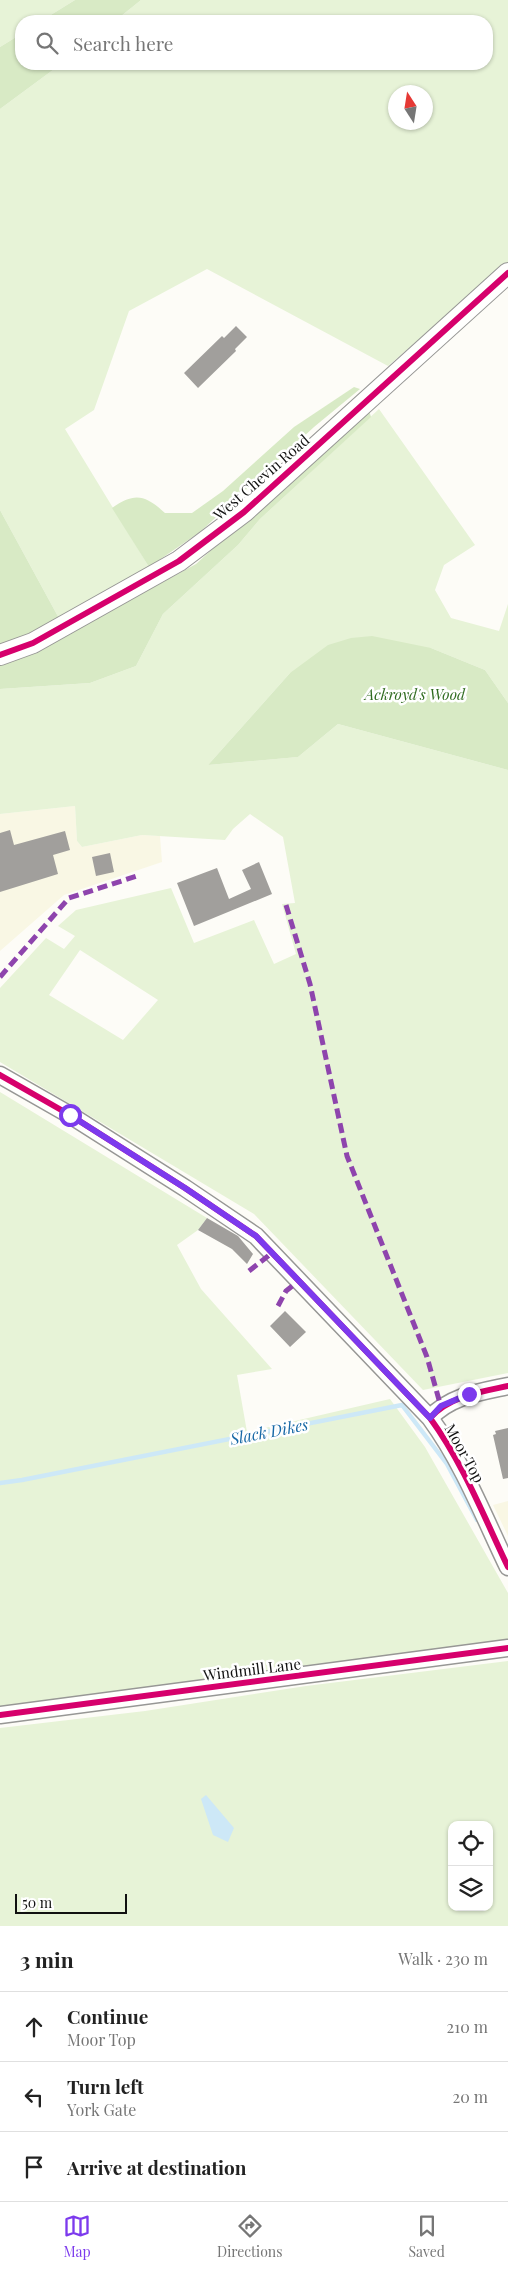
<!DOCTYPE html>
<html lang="en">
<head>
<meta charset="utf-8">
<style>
  :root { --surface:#fff; --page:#f6f6f6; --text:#222; --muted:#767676; --line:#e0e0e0; --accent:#7c3aed }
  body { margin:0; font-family:"Playfair Display",serif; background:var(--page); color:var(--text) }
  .controls { position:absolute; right:15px; bottom:15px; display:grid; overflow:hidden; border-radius:10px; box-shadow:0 1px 4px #0004 }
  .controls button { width:45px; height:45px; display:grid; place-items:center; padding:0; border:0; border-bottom:1px solid var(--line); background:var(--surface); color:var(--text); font:25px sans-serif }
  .compass { position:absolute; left:388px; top:85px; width:45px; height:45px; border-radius:50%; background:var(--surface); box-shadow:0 1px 4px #0004; rotate:348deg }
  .scale { position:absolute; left:15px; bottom:12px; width:112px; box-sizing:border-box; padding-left:5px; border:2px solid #111; border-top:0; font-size:14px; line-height:18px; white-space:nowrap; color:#111; -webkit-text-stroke:4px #fff; paint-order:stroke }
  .stop { position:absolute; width:15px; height:15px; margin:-11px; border:4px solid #7c3aed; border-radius:50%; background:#fff }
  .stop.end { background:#7c3aed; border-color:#fff; box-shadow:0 1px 5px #0008 }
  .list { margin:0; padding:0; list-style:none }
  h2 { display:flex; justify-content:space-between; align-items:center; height:65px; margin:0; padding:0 20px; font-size:21px }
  h2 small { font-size:16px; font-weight:400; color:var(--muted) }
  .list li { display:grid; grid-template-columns:32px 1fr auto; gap:15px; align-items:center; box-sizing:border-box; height:70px; padding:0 20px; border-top:1px solid var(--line) }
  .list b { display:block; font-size:19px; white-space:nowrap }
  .list p { margin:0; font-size:16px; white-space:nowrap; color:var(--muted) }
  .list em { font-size:16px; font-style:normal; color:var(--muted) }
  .icon { flex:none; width:28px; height:28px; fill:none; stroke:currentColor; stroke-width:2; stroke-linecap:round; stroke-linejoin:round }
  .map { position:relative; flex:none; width:508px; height:1926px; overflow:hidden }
  .search { position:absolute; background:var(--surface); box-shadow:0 1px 4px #0004; left:15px; right:15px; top:15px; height:55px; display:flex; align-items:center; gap:12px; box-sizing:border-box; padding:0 18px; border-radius:20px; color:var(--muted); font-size:19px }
  .sheet { height:275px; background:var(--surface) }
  nav { display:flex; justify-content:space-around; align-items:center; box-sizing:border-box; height:70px; border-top:1px solid var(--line); background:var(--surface); font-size:14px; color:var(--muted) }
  nav a { display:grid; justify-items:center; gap:2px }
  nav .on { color:var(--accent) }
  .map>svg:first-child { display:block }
  .farmland { fill:#f9f7e4 }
  .green { fill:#e7f3d7; fill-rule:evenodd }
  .forest { fill:#d8eac5 }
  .water { fill:#cde8f7 }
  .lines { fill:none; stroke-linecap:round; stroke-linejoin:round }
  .stream { stroke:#cde8f7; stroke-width:4.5 }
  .building { fill:#a19f9c }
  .minor-casing { stroke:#979795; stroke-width:19 }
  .tertiary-casing { stroke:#979795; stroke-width:22 }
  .minor { stroke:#fffffe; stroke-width:16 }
  .tertiary { stroke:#fffffe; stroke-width:20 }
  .quiet { stroke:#8e44ad; stroke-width:5; stroke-dasharray:10 5; stroke-linecap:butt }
  .cycleway-casing { stroke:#fff; stroke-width:9 }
  .cycleway { stroke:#d6006c; stroke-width:6 }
  .route { stroke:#7c3aed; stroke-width:6 }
  .labels { text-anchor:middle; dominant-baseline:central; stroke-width:5; stroke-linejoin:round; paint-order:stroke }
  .street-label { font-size:15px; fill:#111; stroke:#fff }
  .park-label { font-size:15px; font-style:italic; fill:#2f6b1f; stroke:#fff }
  .water-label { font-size:16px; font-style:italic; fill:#1768a6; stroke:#fff }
</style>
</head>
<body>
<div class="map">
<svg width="508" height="1926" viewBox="0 0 508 1926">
  <rect width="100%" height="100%" fill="#fdfcf7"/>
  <path class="farmland" d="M75,806L77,841L82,847L142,835L160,836L162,862L64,895L0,951V814Z
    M508,1501V1536L493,1505Z"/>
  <path class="green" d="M0,0H75L41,21H21V34L0,47Z
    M141,0H508V263L388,366L207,269L129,311L94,410L65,429L149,567L61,622L0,510V109L61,64H487V21H115ZM396,92H426V122H396Z
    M379,409L475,545L444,565L435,590L451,618L499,631L508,604V703L485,670L431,648L290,673L208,765L298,757L338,724L508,770V1373L423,1390L254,1214L0,1062V988L46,938L64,949L75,936L58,926L76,910L171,888L194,943L254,920L274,964L296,954L282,904L295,903L283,837L250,814L233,829L225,840L142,835L82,847L77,841L75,806L0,814V689L90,683L136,666L163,614L238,545L260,519ZM80,950L158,1000L123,1040L49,995Z
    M0,1092L207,1218L198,1230L177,1245L201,1289L272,1369L237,1375L247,1432L390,1399L425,1447L508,1593V1641L0,1708Z
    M508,1661V1926H0V1728L145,1711L306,1686ZM452,1825H489V1907H452Z"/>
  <path class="forest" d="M75,0H141L115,21H41Z
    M21,34V64H61L0,109V47Z
    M354,387L360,389L314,427L200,532L149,567L112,508C135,492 145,495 165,513H192L223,491L294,427Z
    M368,407L371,417L260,519L238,545L163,614L136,666L90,683L0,689V663L38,648L108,612L196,564Z
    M0,510L61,622L0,649Z
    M372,636L431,648L485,670L508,703V770L338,724L298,757L208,765L290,673L328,645L351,638Z"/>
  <path class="water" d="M206,1795L234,1828L228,1842L213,1835L201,1799Z"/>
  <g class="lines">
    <path class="stream" d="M0,1483L22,1480L402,1405L447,1464L477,1520"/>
  </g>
  <path class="building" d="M236,326L247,337L235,349L236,351L198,388L184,373L222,336L224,338Z
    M10,830L14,845L65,831L70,850L53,855L58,874L0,892V833Z
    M110,853L114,872L96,876L92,857Z
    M259,862L272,894L194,926L177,883L217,868L229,899L251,889L242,870Z
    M207,1218L238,1236L253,1254L247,1264L232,1249L198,1230Z
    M285,1311L306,1332L290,1347L270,1326Z
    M508,1428V1478L503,1479L493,1435L496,1434L495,1431Z"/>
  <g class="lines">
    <g class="minor-casing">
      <path id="minor" d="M0,1075L70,1115L185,1188L256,1236L430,1418C463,1463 484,1517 508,1567
        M430,1418C450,1396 480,1392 508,1386
        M0,1715L508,1648"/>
    </g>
    <g class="tertiary-casing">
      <path id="tertiary" d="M0,655L33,643L179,561L244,512L508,273"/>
    </g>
    <use href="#minor" class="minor"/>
    <use href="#tertiary" class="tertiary"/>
    <path class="quiet" d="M286,905L310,984L347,1156L427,1357L441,1407
      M0,977L69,898L140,875
      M249,1271L272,1253
      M278,1306L286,1291L300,1280"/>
    <g class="cycleway-casing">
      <path id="cycleway" d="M0,655L33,643L179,561L244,512L508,273
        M0,1075L70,1115L185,1188L256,1236L430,1418C463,1463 484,1517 508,1567
        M430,1418C450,1396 480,1392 508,1386
        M0,1715L508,1648"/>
    </g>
    <use href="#cycleway" class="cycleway"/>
  </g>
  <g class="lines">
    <path class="route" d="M70,1115L185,1188L256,1236L430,1418L441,1406L469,1394"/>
  </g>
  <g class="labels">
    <g class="street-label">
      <text transform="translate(261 477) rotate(-41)">West Chevin Road</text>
      <text transform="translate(465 1453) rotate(61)">Moor Top</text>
      <text transform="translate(252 1669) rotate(-7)">Windmill Lane</text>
    </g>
    <g class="park-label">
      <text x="415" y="694">Ackroyd's Wood</text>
    </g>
    <g class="water-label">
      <text transform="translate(269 1431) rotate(-11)">Slack Dikes</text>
    </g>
  </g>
</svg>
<div class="controls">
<button><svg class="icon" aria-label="locate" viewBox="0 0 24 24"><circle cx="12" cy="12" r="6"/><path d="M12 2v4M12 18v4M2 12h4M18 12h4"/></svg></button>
<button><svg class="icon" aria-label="layers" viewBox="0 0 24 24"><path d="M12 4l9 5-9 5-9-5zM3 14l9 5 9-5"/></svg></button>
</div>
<svg class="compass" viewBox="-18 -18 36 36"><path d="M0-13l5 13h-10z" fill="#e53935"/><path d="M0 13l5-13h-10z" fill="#767676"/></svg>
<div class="scale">50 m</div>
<div class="stop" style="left:70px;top:1115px"></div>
<div class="stop end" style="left:469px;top:1394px"></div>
<div class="search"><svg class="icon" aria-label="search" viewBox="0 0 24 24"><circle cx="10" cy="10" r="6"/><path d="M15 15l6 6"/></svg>Search here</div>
</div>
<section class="sheet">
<h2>3 min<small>Walk · 230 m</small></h2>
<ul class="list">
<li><svg class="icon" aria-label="ahead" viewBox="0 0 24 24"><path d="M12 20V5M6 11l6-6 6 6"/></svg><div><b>Continue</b><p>Moor Top</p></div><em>210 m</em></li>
<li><svg class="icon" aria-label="left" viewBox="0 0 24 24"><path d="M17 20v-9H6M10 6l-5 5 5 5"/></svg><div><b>Turn left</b><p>York Gate</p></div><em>20 m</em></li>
<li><svg class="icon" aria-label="arrive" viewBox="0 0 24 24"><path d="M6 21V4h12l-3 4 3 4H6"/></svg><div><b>Arrive at destination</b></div></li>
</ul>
</section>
<nav>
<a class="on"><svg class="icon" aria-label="map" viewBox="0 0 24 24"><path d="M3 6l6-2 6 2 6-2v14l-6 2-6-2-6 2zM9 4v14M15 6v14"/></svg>Map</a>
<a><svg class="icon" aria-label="directions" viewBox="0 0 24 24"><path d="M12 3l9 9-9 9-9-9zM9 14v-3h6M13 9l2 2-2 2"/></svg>Directions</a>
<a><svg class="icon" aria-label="saved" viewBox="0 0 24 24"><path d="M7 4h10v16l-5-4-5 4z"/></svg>Saved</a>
</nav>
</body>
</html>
